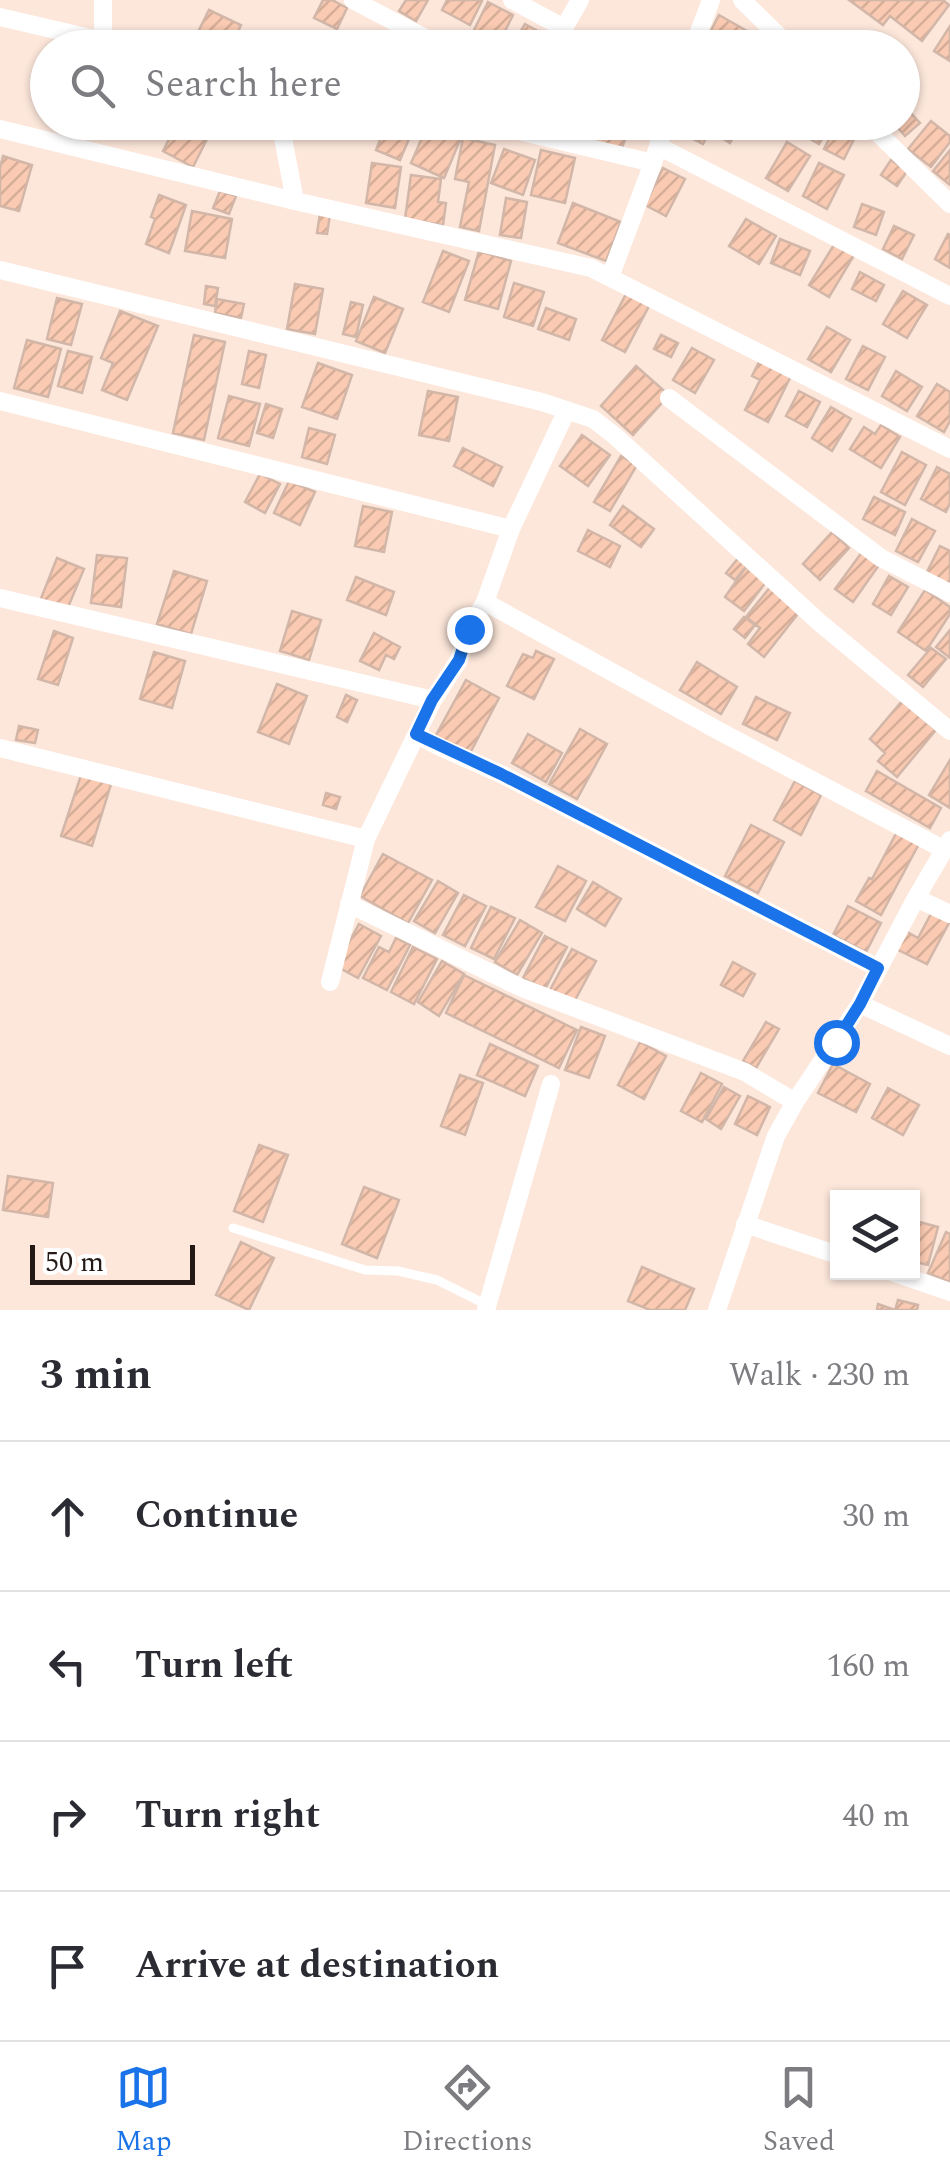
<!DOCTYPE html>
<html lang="en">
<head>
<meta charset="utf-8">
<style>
  :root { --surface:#fff; --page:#f2f2f3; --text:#2b2b33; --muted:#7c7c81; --line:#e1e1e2; --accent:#1a73e8 }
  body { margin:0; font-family:Spectral,serif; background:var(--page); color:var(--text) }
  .controls { position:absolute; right:30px; bottom:30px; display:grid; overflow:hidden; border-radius:0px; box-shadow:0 2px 8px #0004 }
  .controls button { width:90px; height:90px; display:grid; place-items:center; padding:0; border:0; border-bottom:2px solid var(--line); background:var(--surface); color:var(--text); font:50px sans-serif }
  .scale { position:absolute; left:30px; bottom:25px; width:165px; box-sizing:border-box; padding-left:10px; border:5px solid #241a15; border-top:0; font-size:28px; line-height:35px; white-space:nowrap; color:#241a15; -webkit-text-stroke:8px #fff; paint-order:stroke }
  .stop { position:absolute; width:30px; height:30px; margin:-22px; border:8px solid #1a73e8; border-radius:50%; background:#fff }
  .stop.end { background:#1a73e8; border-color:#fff; box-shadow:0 2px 10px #0008 }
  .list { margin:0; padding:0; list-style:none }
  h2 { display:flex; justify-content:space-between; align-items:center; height:130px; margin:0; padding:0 40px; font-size:42px }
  h2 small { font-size:32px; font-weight:400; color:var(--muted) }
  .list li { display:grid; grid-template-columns:65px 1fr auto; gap:30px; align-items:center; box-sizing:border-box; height:150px; padding:0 40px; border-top:2px solid var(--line) }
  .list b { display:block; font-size:38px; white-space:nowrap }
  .list em { font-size:32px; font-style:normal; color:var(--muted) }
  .icon { flex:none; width:55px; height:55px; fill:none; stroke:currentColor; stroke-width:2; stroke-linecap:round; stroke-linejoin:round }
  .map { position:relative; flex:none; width:950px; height:1310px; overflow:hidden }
  .search { position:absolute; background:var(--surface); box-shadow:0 2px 8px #0004; left:30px; right:30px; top:30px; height:110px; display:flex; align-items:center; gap:25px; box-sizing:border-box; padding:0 35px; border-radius:55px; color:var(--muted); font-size:38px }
  .sheet { height:730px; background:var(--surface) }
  nav { display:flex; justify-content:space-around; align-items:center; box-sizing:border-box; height:140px; border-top:2px solid var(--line); background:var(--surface); font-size:28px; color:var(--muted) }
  nav a { display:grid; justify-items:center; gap:5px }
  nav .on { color:var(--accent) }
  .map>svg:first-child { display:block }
  .building { fill:url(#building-hatch); stroke:#d2b7a9; stroke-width:2.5 }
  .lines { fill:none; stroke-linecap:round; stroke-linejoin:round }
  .lane { stroke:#fff; stroke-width:9 }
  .street { stroke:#fff; stroke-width:18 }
  .route { stroke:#1a73e8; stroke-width:12 }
</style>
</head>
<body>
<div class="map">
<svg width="950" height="1310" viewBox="0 0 950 1310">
  <defs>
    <pattern id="building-hatch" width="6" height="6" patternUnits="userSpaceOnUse" patternTransform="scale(2.5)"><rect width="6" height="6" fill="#facab2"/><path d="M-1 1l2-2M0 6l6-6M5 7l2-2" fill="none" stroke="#d6ad98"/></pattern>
  </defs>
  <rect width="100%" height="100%" fill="#fde7db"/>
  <path class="building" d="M323,0H332L347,8L337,29L314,18Z
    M406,0H428L416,21L399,11Z
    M447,0H481L482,1L470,25L442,10Z
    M849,0H943L949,5L922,41L890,16L883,25Z
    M488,2L513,15L498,45L473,32Z
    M209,10L241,25L230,48H205L193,42Z
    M719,15L754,35L747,48H702Z
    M525,24L536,30L526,48H518L513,44Z
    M950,26V61L934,51Z
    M540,31L556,41L551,48H530Z
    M906,108L920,123L905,136L893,122H902V111Z
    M931,121L950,136V142L931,167L908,149Z
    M178,122L208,137L193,167L163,151Z
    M387,122H402L414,127L400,160L376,150Z
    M590,122H631L621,151L584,138Z
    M675,122H714L703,144L672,128Z
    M724,122H742L730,143L717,135Z
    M813,122H832L819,144L805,136Z
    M838,122L858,131L844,159L824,149Z
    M428,124L461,138L444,178L411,163Z
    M463,138L495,145L479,231L460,227L469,182L455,179Z
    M787,142L810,156L788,191L766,178Z
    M504,149L535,160L523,195L491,183Z
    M541,150L575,158L565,203L531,195Z
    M950,150V185L933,171Z
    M3,156L32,165L19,211L0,206V168Z
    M891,160L907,171L897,186L881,175Z
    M372,163L401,167L395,208L366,203Z
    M819,163L844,175L827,209L803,196Z
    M663,168L685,179L666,216L645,205Z
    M411,175L441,179L438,202L446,203L443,225L405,219Z
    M220,191L236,196L229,214L213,208Z
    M159,195L186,205L169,253L146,244L155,219L151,217Z
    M506,198L527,202L521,238L500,235Z
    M573,203L621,222L606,261L558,243Z
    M862,204L884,212L876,235L854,227Z
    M192,211L232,219L225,258L185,251Z
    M320,213L330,215L327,234L317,233Z
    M746,219L776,236L759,264L729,246Z
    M894,226L914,235L902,259L883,249Z
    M948,234L950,235V268L935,259Z
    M780,239L810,251L800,275L771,263Z
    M837,240L856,252L829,297L809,285Z
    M443,251L469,261L449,312L423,302Z
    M479,251L511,261L498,309L465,300Z
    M860,272L884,285L876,301L852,289Z
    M514,283L544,292L533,326L504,317Z
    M295,284L323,289L315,334L287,329Z
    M206,286L218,288L215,306L204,304Z
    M903,291L927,305L907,338L883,324Z
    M626,294L649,306L625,352L602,340Z
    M374,297L403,309L385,353L356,341Z
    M57,298L82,304L71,345L47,339Z
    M217,299L244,304L241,318L215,313Z
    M351,302L363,305L356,337L343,334Z
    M546,308L576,319L569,340L538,329Z
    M120,311L158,326L127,400L102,390L113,363L101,358Z
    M827,327L850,340L831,372L808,359Z
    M194,335L225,342L204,440L173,433Z
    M661,335L678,343L671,357L654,349Z
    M27,340L61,349L48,397L14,388Z
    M863,346L885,357L868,390L846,379Z
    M692,348L714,360L695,393L673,380Z
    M68,351L92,357L82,393L58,386Z
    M249,351L266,355L259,388L242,384Z
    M760,360L791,376L768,422L745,410L760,380L752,376Z
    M318,363L352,375L337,419L302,407Z
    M636,366L669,395L633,435L601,406Z
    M896,371L922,387L907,411L882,396Z
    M937,384L950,392V421L944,432L917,416Z
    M428,391L458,397L449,441L419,435Z
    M799,391L820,402L807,427L786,416Z
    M229,396L260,404L249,446L218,438Z
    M266,404L282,409L273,438L257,433Z
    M831,407L851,419L832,451L812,438Z
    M881,425L900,437L881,468L850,449L864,427L875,434Z
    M309,428L335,435L327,464L302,457Z
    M582,435L610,455L588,486L560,466Z
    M463,448L502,467L493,486L454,466Z
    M902,452L926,465L905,505L881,492Z
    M621,456L637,465L610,511L594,502Z
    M937,467L950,474V503L946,512L921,499Z
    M260,474L280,484L265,513L245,502Z
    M289,481L315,492L300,525L274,513Z
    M874,497L905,512L895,535L863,519Z
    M363,506L392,512L384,552L355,546Z
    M623,506L654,529L641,547L610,525Z
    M912,519L935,531L918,562L896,551Z
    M588,530L620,546L610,567L578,551Z
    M832,532L849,548L820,580L803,564Z
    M940,546L950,551V586L926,574Z
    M862,552L879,565L853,602L835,589Z
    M97,555L127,558L121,607L91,603Z
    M740,556L749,563L735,580L726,573Z
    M57,558L84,569L66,612L40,601Z
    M746,567L766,582L744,611L725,597Z
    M174,571L207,581L191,634L157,624Z
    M889,576L908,587L891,615L873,604Z
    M356,577L394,592L386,615L347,600Z
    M771,586L801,610L764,657L748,644L760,628L746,617Z
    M925,590L950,607V614L926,651L898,632Z
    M292,611L321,620L309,660L280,651Z
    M744,617L755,625L745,638L734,629Z
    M950,630V658L936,647Z
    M54,631L73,638L58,685L38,679Z
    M374,633L400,647L394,659L386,655L379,670L360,661Z
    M931,648L946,659L923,687L908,675Z
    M536,651L554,659L534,699L507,686L523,654L533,658Z
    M154,652L185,661L172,708L140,699Z
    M697,662L737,687L721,714L680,690Z
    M466,680L499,698L469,755L435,737Z
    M277,684L307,696L289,744L258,732Z
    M346,695L357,700L347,722L337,717Z
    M756,697L790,713L777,740L743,724Z
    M902,701L936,730L897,777L878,761L885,753L870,739Z
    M19,726L38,730L35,743L16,740Z
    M580,729L607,744L577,799L549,784Z
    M528,734L562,753L546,782L512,763Z
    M950,760V808L929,795Z
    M877,771L941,808L930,828L866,791Z
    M81,775L111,784L92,846L61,836Z
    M795,781L821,795L801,835L774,820Z
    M326,793L340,797L336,809L323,805Z
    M751,825L784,842L758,893L725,876Z
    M899,828L921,840L881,915L856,901L869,878L872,879Z
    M383,854L432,880L408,923L360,896Z
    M558,866L586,881L565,921L536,907Z
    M438,881L458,893L435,933L414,921Z
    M593,882L621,899L605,926L577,909Z
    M464,895L486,906L465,946L443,935Z
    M848,906L881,923L866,952L833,935Z
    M491,907L515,918L494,959L471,948Z
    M932,912L950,921L927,964L892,947L902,929L918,938Z
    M520,920L542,933L517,975L495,962Z
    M359,924L381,936L358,978L336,966Z
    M545,936L567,947L545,989L523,978Z
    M396,938L410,945L387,990L363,978L379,947L389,952Z
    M413,947L437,959L414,1004L391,992Z
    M572,949L596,961L574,1002L550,990Z
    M442,961L464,974L439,1016L418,1002Z
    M733,962L755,974L743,996L721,985Z
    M464,975L577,1030L559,1068L446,1013Z
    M766,1022L779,1029L756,1068L743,1061Z
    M581,1027L605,1036L589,1078L565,1070Z
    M640,1042L666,1056L644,1099L618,1085Z
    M490,1044L538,1066L525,1096L477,1075Z
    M833,1064L870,1084L856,1112L818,1093Z
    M701,1073L722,1084L702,1122L681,1111Z
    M460,1075L483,1083L465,1135L441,1126Z
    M724,1087L740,1096L721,1129L706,1119Z
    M888,1088L919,1105L903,1135L872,1118Z
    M748,1096L770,1107L757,1135L735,1124Z
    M259,1145L288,1155L263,1222L234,1211Z
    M8,1176L53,1183L48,1217L3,1210Z
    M364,1187L399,1200L377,1258L342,1244Z
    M912,1220L938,1227L928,1265L912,1261Z
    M946,1232L950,1234V1282L928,1273Z
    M241,1242L274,1258L249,1310L216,1295Z
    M642,1267L694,1289L685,1310H650L628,1301Z
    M898,1300L918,1305L917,1310H877L878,1304L895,1310Z"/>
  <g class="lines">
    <path class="lane" d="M233,1228L365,1270L398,1271L437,1280L487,1305"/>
    <path class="street" d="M353,0L429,40
      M512,0L564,28
      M742,0L791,48
      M0,17L133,48
      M103,41V0
      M560,48L564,28L580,0
      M693,48L711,0
      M280,122L295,201
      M481,122L653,163L658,146L950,296
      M867,122L950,204
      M0,129L295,201L591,268L950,449
      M658,146L666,122
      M0,270L542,402L593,419L615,436L819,622L950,731
      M610,277L653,163
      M669,398L881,558L950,593
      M0,401L511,529
      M0,598L433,700
      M485,602L719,731L943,849
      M417,735L440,747L501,774L878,968
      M0,748L366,839
      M916,898L950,914
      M349,904L522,988L745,1072L795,1102
      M330,982L366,839L433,700L459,660L469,629L485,602L511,529L567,410
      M860,1004L950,1046
      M745,1224L838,1255
      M892,1272L950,1292
      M486,1310L551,1084
      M717,1310L776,1136L795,1102L860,1004L916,898L950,840"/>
  </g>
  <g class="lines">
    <path class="route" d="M469,629L459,660L432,700L416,734L501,774L878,968L860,1004L836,1042"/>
  </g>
</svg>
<div class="controls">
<button><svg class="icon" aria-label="layers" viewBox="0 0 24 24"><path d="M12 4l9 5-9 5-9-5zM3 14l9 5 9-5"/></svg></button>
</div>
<div class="scale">50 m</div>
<div class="stop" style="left:836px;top:1042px"></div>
<div class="stop end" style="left:469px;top:629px"></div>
<div class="search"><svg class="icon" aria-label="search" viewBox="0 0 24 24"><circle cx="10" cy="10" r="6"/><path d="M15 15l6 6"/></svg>Search here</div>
</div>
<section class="sheet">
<h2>3 min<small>Walk · 230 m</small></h2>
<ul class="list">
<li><svg class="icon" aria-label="ahead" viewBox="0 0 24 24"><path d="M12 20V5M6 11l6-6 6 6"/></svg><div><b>Continue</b></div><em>30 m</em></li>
<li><svg class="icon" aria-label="left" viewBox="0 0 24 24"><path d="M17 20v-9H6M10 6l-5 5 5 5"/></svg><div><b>Turn left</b></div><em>160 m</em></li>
<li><svg class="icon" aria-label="right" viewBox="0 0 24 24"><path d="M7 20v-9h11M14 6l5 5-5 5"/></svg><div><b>Turn right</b></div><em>40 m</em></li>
<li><svg class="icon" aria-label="arrive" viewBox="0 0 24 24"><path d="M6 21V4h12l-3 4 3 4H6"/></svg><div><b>Arrive at destination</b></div></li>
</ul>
</section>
<nav>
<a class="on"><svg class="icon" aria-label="map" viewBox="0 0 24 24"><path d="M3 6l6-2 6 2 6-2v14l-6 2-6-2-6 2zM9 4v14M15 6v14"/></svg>Map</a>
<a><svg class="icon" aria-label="directions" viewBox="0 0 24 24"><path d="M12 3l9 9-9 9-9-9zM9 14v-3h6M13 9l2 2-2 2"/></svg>Directions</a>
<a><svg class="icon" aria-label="saved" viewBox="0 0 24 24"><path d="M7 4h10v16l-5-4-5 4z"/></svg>Saved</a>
</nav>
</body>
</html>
